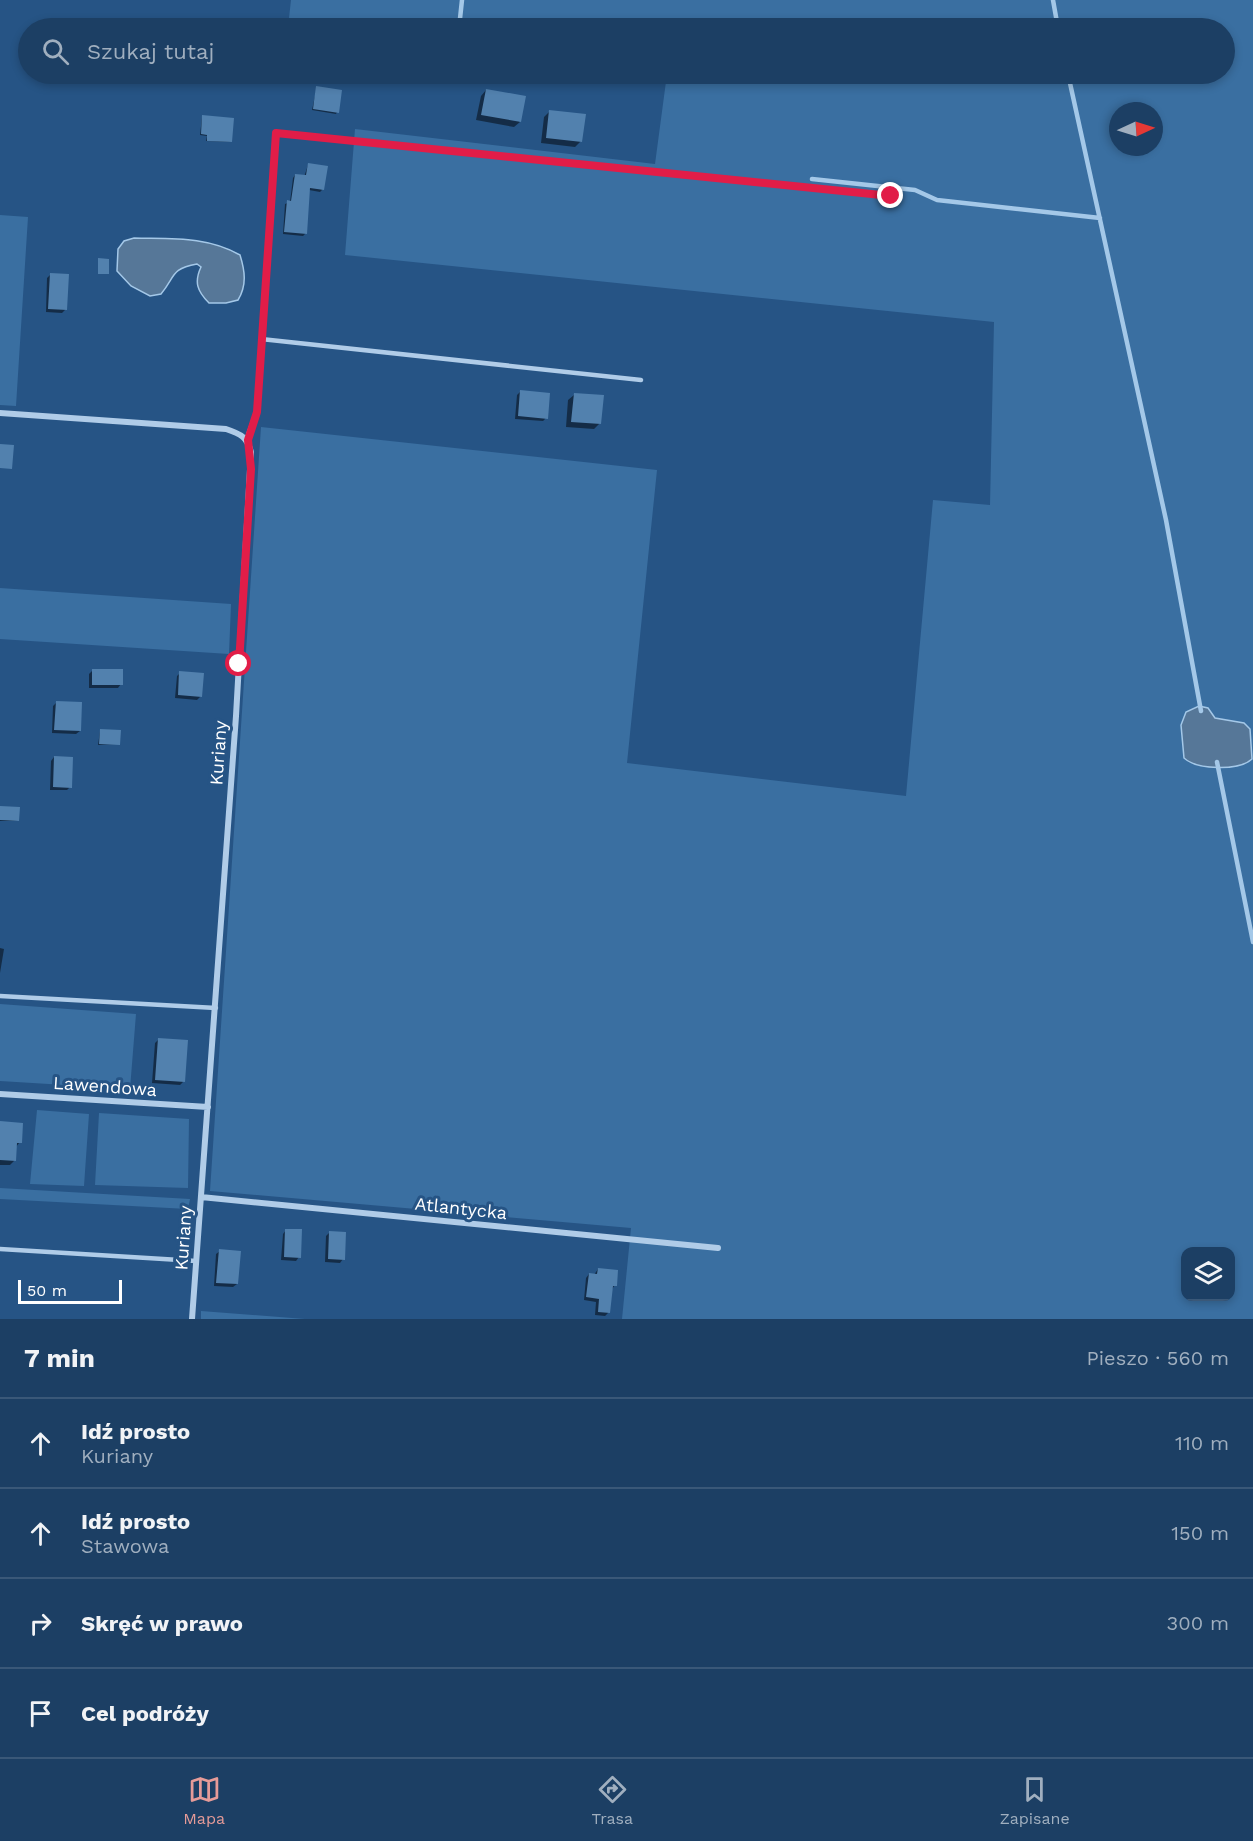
<!DOCTYPE html>
<html lang="pl">
<head>
<meta charset="utf-8">
<style>
  :root { --surface:#1c3f64; --page:#25466a; --text:#f1f3f6; --muted:#a0afbf; --line:#3a5878; --accent:#e69b98 }
  body { margin:0; font-family:"Work Sans",sans-serif; background:var(--page); color:var(--text) }
  .controls { position:absolute; right:18px; bottom:18px; display:grid; overflow:hidden; border-radius:12px; box-shadow:0 3px 9px #0003 }
  .controls button { width:54px; height:54px; display:grid; place-items:center; padding:0; border:0; border-bottom:2px solid var(--line); background:var(--surface); color:var(--text); font:30px sans-serif }
  .compass { position:absolute; left:1109px; top:102px; width:54px; height:54px; border-radius:50%; background:var(--surface); box-shadow:0 3px 9px #0003; rotate:86deg }
  .scale { position:absolute; left:18px; bottom:15px; width:104px; box-sizing:border-box; padding-left:6px; border:3px solid #fff; border-top:0; font-size:16px; line-height:21px; white-space:nowrap; color:#fff; -webkit-text-stroke:4px #265485; paint-order:stroke }
  .stop { position:absolute; width:18px; height:18px; margin:-14px; border:4px solid #e11d48; border-radius:50%; background:#fff }
  .stop.end { background:#e11d48; border-color:#fff; box-shadow:0 2px 6px #0008 }
  .list { margin:0; padding:0; list-style:none }
  h2 { display:flex; justify-content:space-between; align-items:center; height:78px; margin:0; padding:0 24px; font-size:26px }
  h2 small { font-size:20px; font-weight:400; color:var(--muted) }
  .list li { display:grid; grid-template-columns:39px 1fr auto; gap:18px; align-items:center; box-sizing:border-box; height:90px; padding:0 24px; border-top:2px solid var(--line) }
  .list b { display:block; font-size:22px; white-space:nowrap }
  .list p { margin:0; font-size:20px; white-space:nowrap; color:var(--muted) }
  .list em { font-size:20px; font-style:normal; color:var(--muted) }
  .icon { flex:none; width:33px; height:33px; fill:none; stroke:currentColor; stroke-width:2; stroke-linecap:round; stroke-linejoin:round }
  .map { position:relative; flex:none; width:1253px; height:1319px; overflow:hidden }
  .search { position:absolute; background:var(--surface); box-shadow:0 3px 9px #0003; left:18px; right:18px; top:18px; height:66px; display:flex; align-items:center; gap:15px; box-sizing:border-box; padding:0 21px; border-radius:33px; color:var(--muted); font-size:22px }
  .sheet { height:438px; background:var(--surface) }
  nav { display:flex; justify-content:space-around; align-items:center; box-sizing:border-box; height:84px; border-top:2px solid var(--line); background:var(--surface); font-size:16px; color:var(--muted) }
  nav a { display:grid; justify-items:center; gap:3px }
  nav .on { color:var(--accent) }
  .map>svg:first-child { display:block }
  .green { fill:#3a6fa1; fill-rule:evenodd }
  .water { fill:#567798; stroke:#a4c8e8; stroke-width:1.5 }
  .shadow { fill:#0007 }
  .lines { fill:none; stroke-linecap:round; stroke-linejoin:round }
  .stream { stroke:#a4c8e8; stroke-width:4.5 }
  .building { fill:#5281ae }
  .service { stroke:#b0cce8; stroke-width:4.5 }
  .minor { stroke:#b0cce8; stroke-width:6 }
  .route { stroke:#e11d48; stroke-width:8 }
  .labels { text-anchor:middle; dominant-baseline:central; stroke-width:6; stroke-linejoin:round; paint-order:stroke }
  .street-label { font-size:18px; fill:#fff; stroke:#265485 }
</style>
</head>
<body>
<div class="map">
<svg width="1253" height="1319" viewBox="0 0 1253 1319">
  <rect width="100%" height="100%" fill="#265485"/>
  <path class="green" d="M291,0H1253V1319H622L631,1228L210,1191L261,427L657,470L627,763L906,796L933,500L990,505L994,322L345,255L355,129L655,164L667,74H1224V28H420L289,18ZM1118,111H1154V147H1118ZM1186,1252H1230V1296H1186Z
    M0,215L28,217L16,406L0,405Z
    M0,588L231,604L229,654L0,639Z
    M0,1004L136,1014L130,1089L0,1081Z
    M37,1110L89,1114L84,1186L30,1184Z
    M99,1113L189,1119L188,1188L95,1185Z
    M0,1188L190,1199L188,1209L0,1199Z
    M201,1311L305,1319H201Z"/>
  <path class="water" d="M134,238C171,239 207,236 240,255C245,271 247,285 238,300L226,303H209C197,291 194,282 201,267L197,264C170,269 176,276 161,294L150,296L131,286L117,271L118,249L124,241Z
    M1199,706L1208,708L1215,718L1244,723L1250,729L1252,759C1239,771 1197,770 1184,758L1181,725L1186,712Z"/>
  <path class="shadow" d="M217,74H234L233,80H217Z
    M317,87L337,112L336,114L312,110Z
    M486,90L520,122L514,127L476,120L481,96Z
    M550,111L581,141L575,147L541,143L544,117Z
    M202,117L231,142L206,141L207,136L200,135Z
    M308,165L322,190L320,192L309,190L306,233L303,236L283,234L285,204L290,202L293,178L295,175L304,177Z
    M50,275L66,309L62,313L46,312L47,278Z
    M521,391L546,418L543,421L515,419L517,395Z
    M574,395L600,423L594,429L566,427L568,400Z
    M93,670L121,684L118,688H89V674Z
    M180,673L201,696L197,700L175,698L177,676Z
    M56,703L80,731L76,734L52,733L53,706Z
    M100,731L118,744L98,745Z
    M54,757L70,787L67,790H50L51,761Z
    M0,807L18,821H0Z
    M0,948L4,949L0,973Z
    M158,1040L183,1082L180,1085L152,1083L155,1043Z
    M0,1123L20,1142L15,1148L14,1161L10,1165H0Z
    M286,1230L299,1257L296,1261L281,1260L283,1234Z
    M330,1232L343,1259L340,1263L325,1262L326,1236Z
    M220,1251L237,1284L233,1287L214,1286L216,1254Z
    M598,1269L615,1285L612,1289L608,1313L605,1316L595,1315L596,1302L584,1300L586,1278L589,1274L594,1275Z"/>
  <g class="lines">
    <path class="stream" d="M1053,0L1058,28
      M459,28L462,0
      M1068,74L1166,520L1201,711
      M812,179L915,190L937,200L1100,218
      M1217,762L1253,942"/>
  </g>
  <path class="building" d="M316,86L342,90L339,113L313,109Z
    M486,89L526,96L521,122L481,115Z
    M549,110L586,114L582,142L546,138Z
    M202,115L234,118L232,142L207,141V135L201,134Z
    M308,163L328,166L324,190L310,188L307,234L284,232L287,200L291,201L295,174L306,175Z
    M98,258L109,259V274H98Z
    M50,273L69,274L67,310L48,309Z
    M520,390L550,393L548,419L518,416Z
    M574,393L604,395L601,424L571,422Z
    M0,444L14,445L12,469L0,468Z
    M92,669H123V685H92Z
    M179,671L204,673L202,697L178,695Z
    M56,701L82,702L81,731L54,730Z
    M100,729L121,730L120,745L99,744Z
    M54,756L73,757L72,788L53,787Z
    M0,806L20,807L19,821L0,820Z
    M158,1038L188,1040L185,1082L155,1080Z
    M0,1121L23,1123L22,1143H17L16,1161L0,1160Z
    M285,1229H302L301,1258L284,1257Z
    M329,1231L346,1232L345,1260L328,1259Z
    M219,1249L241,1251L238,1284L216,1283Z
    M598,1268L618,1270L617,1286H613L610,1313L598,1312L599,1299L586,1297L589,1273L597,1274Z"/>
  <g class="lines">
    <path class="service" d="M261,339L641,380
      M0,996L216,1008
      M0,1249L196,1261"/>
    <path class="minor" d="M0,413L226,429C241,434 247,437 251,452L236,716L192,1319
      M247,440L257,412L276,133L891,196
      M0,1094L208,1107
      M201,1197L718,1248"/>
  </g>
  <g class="lines">
    <path class="route" d="M239,664L251,469L248,440L257,412L276,133L891,196"/>
  </g>
  <g class="labels">
    <g class="street-label">
      <text transform="translate(218 753) rotate(-86)">Kuriany</text>
      <text transform="translate(105 1086) rotate(4)">Lawendowa</text>
      <text transform="translate(461 1208) rotate(6)">Atlantycka</text>
      <text transform="translate(183 1238) rotate(-86)">Kuriany</text>
    </g>
  </g>
</svg>
<div class="controls">
<button><svg class="icon" aria-label="layers" viewBox="0 0 24 24"><path d="M12 4l9 5-9 5-9-5zM3 14l9 5 9-5"/></svg></button>
</div>
<svg class="compass" viewBox="-18 -18 36 36"><path d="M0-13l5 13h-10z" fill="#e53935"/><path d="M0 13l5-13h-10z" fill="#a0afbf"/></svg>
<div class="scale">50 m</div>
<div class="stop" style="left:239px;top:664px"></div>
<div class="stop end" style="left:891px;top:196px"></div>
<div class="search"><svg class="icon" aria-label="search" viewBox="0 0 24 24"><circle cx="10" cy="10" r="6"/><path d="M15 15l6 6"/></svg>Szukaj tutaj</div>
</div>
<section class="sheet">
<h2>7 min<small>Pieszo · 560 m</small></h2>
<ul class="list">
<li><svg class="icon" aria-label="ahead" viewBox="0 0 24 24"><path d="M12 20V5M6 11l6-6 6 6"/></svg><div><b>Idź prosto</b><p>Kuriany</p></div><em>110 m</em></li>
<li><svg class="icon" aria-label="ahead" viewBox="0 0 24 24"><path d="M12 20V5M6 11l6-6 6 6"/></svg><div><b>Idź prosto</b><p>Stawowa</p></div><em>150 m</em></li>
<li><svg class="icon" aria-label="right" viewBox="0 0 24 24"><path d="M7 20v-9h11M14 6l5 5-5 5"/></svg><div><b>Skręć w prawo</b></div><em>300 m</em></li>
<li><svg class="icon" aria-label="arrive" viewBox="0 0 24 24"><path d="M6 21V4h12l-3 4 3 4H6"/></svg><div><b>Cel podróży</b></div></li>
</ul>
</section>
<nav>
<a class="on"><svg class="icon" aria-label="map" viewBox="0 0 24 24"><path d="M3 6l6-2 6 2 6-2v14l-6 2-6-2-6 2zM9 4v14M15 6v14"/></svg>Mapa</a>
<a><svg class="icon" aria-label="directions" viewBox="0 0 24 24"><path d="M12 3l9 9-9 9-9-9zM9 14v-3h6M13 9l2 2-2 2"/></svg>Trasa</a>
<a><svg class="icon" aria-label="saved" viewBox="0 0 24 24"><path d="M7 4h10v16l-5-4-5 4z"/></svg>Zapisane</a>
</nav>
</body>
</html>
